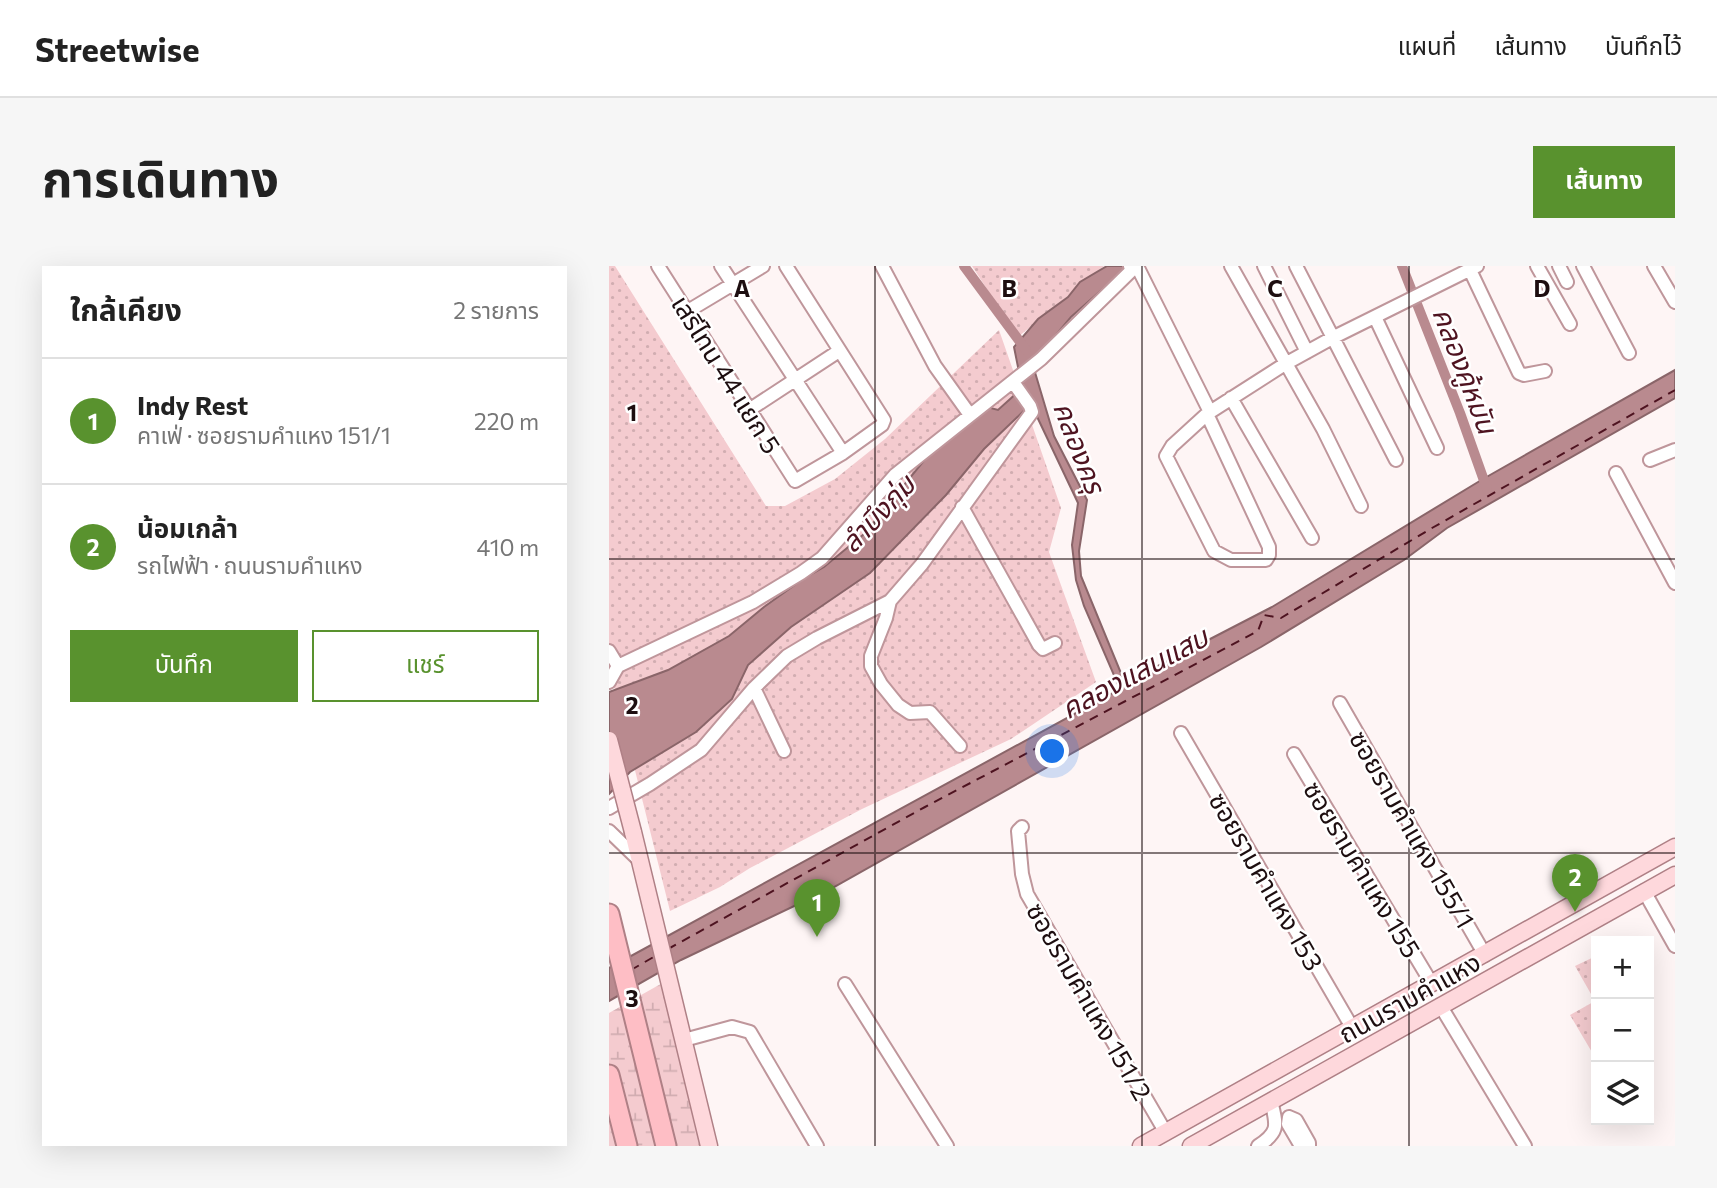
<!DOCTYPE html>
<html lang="th">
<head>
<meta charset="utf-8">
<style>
  :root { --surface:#fff; --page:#f6f6f6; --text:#222; --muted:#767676; --line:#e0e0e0; --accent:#59922e }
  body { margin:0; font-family:Commissioner,"Noto Sans Thai",sans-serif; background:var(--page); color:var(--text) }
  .controls { position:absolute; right:21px; bottom:21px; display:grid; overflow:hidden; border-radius:0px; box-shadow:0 7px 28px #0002 }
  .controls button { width:63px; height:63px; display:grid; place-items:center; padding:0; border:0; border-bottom:2px solid var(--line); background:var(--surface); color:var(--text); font:35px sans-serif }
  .you { position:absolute; left:444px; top:486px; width:24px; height:24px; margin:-18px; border:5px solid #fff; border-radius:50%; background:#1a73e8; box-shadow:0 0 0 10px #1a73e833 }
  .badge { display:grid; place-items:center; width:46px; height:46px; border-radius:50%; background:var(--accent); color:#fff; font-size:23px; font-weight:700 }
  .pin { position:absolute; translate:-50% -58px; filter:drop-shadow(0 2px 4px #0008) }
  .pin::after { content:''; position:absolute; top:37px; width:24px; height:21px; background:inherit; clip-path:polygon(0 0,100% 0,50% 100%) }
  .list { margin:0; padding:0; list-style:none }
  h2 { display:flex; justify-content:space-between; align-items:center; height:91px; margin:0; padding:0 28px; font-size:30px }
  h2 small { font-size:23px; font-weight:400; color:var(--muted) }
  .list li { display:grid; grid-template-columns:46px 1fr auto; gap:21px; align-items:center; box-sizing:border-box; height:126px; padding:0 28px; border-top:2px solid var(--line) }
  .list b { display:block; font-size:26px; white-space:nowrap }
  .list p { margin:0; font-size:23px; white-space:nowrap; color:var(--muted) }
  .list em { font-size:23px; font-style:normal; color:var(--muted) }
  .actions { display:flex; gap:14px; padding:21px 28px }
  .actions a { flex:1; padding:16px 0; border:2px solid var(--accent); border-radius:0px; text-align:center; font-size:24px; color:var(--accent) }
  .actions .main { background:var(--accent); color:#fff }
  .icon { flex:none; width:38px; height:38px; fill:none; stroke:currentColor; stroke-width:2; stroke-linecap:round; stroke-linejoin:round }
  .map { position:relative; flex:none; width:1066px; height:880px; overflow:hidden; border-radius:0px }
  header { display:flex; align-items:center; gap:42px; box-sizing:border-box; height:98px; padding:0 35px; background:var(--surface); border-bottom:2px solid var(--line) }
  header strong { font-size:33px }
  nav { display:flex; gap:38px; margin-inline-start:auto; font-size:24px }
  .intro { display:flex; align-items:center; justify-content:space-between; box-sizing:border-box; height:168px; padding:0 42px }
  h1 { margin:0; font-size:49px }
  .button { padding:18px 32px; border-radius:0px; background:var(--accent); color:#fff; font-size:24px; font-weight:700 }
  main { display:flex; gap:42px; padding:0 42px }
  aside { flex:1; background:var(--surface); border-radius:0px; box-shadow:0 7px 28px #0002 }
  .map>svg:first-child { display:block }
  .grass { fill:url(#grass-dots) }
  .wetland { fill:url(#wetland-marsh) }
  .water { fill:#b98a8f; stroke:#8a6569; stroke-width:2 }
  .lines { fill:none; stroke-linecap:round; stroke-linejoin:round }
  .canal { stroke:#b98a8f; stroke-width:10 }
  .ferry { stroke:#4e1320; stroke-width:2; stroke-dasharray:9 7; stroke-linecap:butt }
  .minor-casing { stroke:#bf969b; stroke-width:16 }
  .major-casing { stroke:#af8086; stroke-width:19 }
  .highway-casing { stroke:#af8086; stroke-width:23 }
  .minor { stroke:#fff; stroke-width:12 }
  .major { stroke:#fed8dc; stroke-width:16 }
  .highway { stroke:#febec5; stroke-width:19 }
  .major-bridge-casing { stroke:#af8086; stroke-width:19; stroke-linecap:butt }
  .major-bridge { stroke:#fed8dc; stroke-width:16 }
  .grid { fill:none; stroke:#1d0e10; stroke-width:2; stroke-opacity:0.55 }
  .labels { text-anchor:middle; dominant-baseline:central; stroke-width:5; stroke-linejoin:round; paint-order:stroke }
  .street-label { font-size:26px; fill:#1d0e10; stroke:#fff }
  .water-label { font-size:28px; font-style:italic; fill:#4e1320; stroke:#fff }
  .grid-label { font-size:23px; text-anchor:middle; font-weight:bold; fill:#1d0e10; stroke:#fff; stroke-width:5; stroke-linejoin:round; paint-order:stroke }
</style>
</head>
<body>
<header>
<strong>Streetwise</strong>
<nav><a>แผนที่</a><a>เส้นทาง</a><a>บันทึกไว้</a></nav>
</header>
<div class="intro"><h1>การเดินทาง</h1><a class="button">เส้นทาง</a></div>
<main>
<aside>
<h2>ใกล้เคียง<small>2 รายการ</small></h2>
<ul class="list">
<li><span class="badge">1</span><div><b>Indy Rest</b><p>คาเฟ่ · ซอยรามคำแหง 151/1</p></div><em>220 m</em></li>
<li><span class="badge">2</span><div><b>น้อมเกล้า</b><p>รถไฟฟ้า · ถนนรามคำแหง</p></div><em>410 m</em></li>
</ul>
<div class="actions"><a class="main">บันทึก</a><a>แชร์</a></div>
</aside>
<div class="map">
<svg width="1066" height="880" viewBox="0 0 1066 880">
  <defs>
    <pattern id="grass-dots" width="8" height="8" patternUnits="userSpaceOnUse" patternTransform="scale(1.75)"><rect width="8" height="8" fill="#f4cbcf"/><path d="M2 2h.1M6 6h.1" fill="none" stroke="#d1adb1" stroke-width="1.8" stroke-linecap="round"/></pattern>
    <pattern id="wetland-marsh" width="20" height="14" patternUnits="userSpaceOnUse" patternTransform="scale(1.75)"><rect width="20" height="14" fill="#f4cbcf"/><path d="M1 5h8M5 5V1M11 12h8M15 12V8" fill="none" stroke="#d1adb1"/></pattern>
  </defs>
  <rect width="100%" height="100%" fill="#fef5f5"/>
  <path class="grass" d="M0,0H6L157,240H176L226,213L276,173L390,64L452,242L440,286L487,416L402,473L253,543L141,602L111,621L61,645L0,400Z
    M363,0H495L409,71Z
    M987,690V793L961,749L986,735L966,700Z"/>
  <path class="wetland" d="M57,715L95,880H0V747Z"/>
  <path class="water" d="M498,0H520L462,51L446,70L425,103L445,170L478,234L470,285L472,310L516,417L663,341L874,213L1066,104V132L838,262L795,294L652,381L225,621L72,694L0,735V702L511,423L475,340L467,314L463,279L469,237L422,138L375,183L337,229L261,307L182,361L139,399L123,433L87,466L21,506L0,528V426L59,404L120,370L155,341L194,313L215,301L255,268L322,186L378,141L389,144L410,125V106L405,81L429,53L459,31L471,16Z"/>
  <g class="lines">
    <path class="canal" d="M355,0L417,84
      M793,0L851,147L878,223"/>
    <path class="ferry" d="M59,683L316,541L649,365L655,349L672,352L823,262L1066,124
      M22,704L48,689"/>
    <g class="minor-casing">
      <path id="minor" d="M49,0L186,215L234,187L273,159L275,154L177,0
        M112,0L234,187
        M273,0L326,100L361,149
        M521,0L530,4L601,146
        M622,0L714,163L752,240
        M655,0L698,86
        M687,0L787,194
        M928,0L961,58
        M950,0L958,16
        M974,0L1020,87
        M1045,0L1066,36
        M861,4L910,107L915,109L936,105
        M79,45L154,0
        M766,51L828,182
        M622,132L703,272
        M140,144L230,85
        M598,148L660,281V289L657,294H622L605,285L557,190L563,180L598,148L601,146L676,98L725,71L868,0
        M1041,194L1066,184
        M1007,207L1066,317
        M353,241L430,379L434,383L446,377
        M281,335L277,352L262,390V400L272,418L289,439L301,447L321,446L351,480
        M0,385L9,400
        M0,416L9,400L144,336L192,307L213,292L286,209L432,93L525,2
        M145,422L178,390L208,372L281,335L313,298L423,146L421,140L404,116
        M731,437L876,689
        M572,467L744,763
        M685,488L823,718
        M0,542L41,518L92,484L145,422L175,485
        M413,561L409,565L413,608L418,628L557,867
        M0,565L31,595
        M1035,625L1066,680
        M236,718L338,880
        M831,739L916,880
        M75,774L123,761L141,766L208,880
        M649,880C672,865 667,858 662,834
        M692,880L679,858L680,851L687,854L700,877V880"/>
    </g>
    <g class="major-casing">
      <path id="major" d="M24,566L100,880
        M532,880L1066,581
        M582,880L1066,609"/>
    </g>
    <g class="highway-casing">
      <path id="highway" d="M0,648L57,880
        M0,809L18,880"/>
    </g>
    <use href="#minor" class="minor"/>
    <use href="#major" class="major"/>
    <use href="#highway" class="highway"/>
    <g class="major-bridge-casing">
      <path id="major-bridge" d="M0,474L24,566"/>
    </g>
    <use href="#major-bridge" class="major-bridge"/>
  </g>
  <path class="grid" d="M266,0V880M533,0V880M800,0V880M0,293H1066M0,587H1066"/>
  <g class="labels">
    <g class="street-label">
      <text transform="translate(118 108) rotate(58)">เสรีไทน 44 แยก 5</text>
      <text transform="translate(804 563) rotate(60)">ซอยรามคำแหง 155/1</text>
      <text transform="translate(754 603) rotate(59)">ซอยรามคำแหง 155</text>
      <text transform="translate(658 615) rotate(60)">ซอยรามคำแหง 153</text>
      <text transform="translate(800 731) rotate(-29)">ถนนรามคำแหง</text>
      <text transform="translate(481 735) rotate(60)">ซอยรามคำแหง 151/2</text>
    </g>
    <g class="water-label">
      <text transform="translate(857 104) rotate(69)">คลองคู้หมัน</text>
      <text transform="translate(471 181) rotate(69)">คลองครุ</text>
      <text transform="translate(268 247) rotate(-47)">ลำบึงกุ่ม</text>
      <text transform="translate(525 406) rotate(-28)">คลองแสนแสบ</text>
    </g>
  </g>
  <g class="grid-label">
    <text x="133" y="31">A</text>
    <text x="400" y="31">B</text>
    <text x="666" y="31">C</text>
    <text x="933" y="31">D</text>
    <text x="23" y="155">1</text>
    <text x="23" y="448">2</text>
    <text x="23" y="741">3</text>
  </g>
</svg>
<div class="controls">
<button>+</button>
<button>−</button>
<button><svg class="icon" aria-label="layers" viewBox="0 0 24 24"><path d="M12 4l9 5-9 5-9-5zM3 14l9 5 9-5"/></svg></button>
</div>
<div class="you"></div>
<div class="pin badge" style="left:208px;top:671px">1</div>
<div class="pin badge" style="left:966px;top:646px">2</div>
</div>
</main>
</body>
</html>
